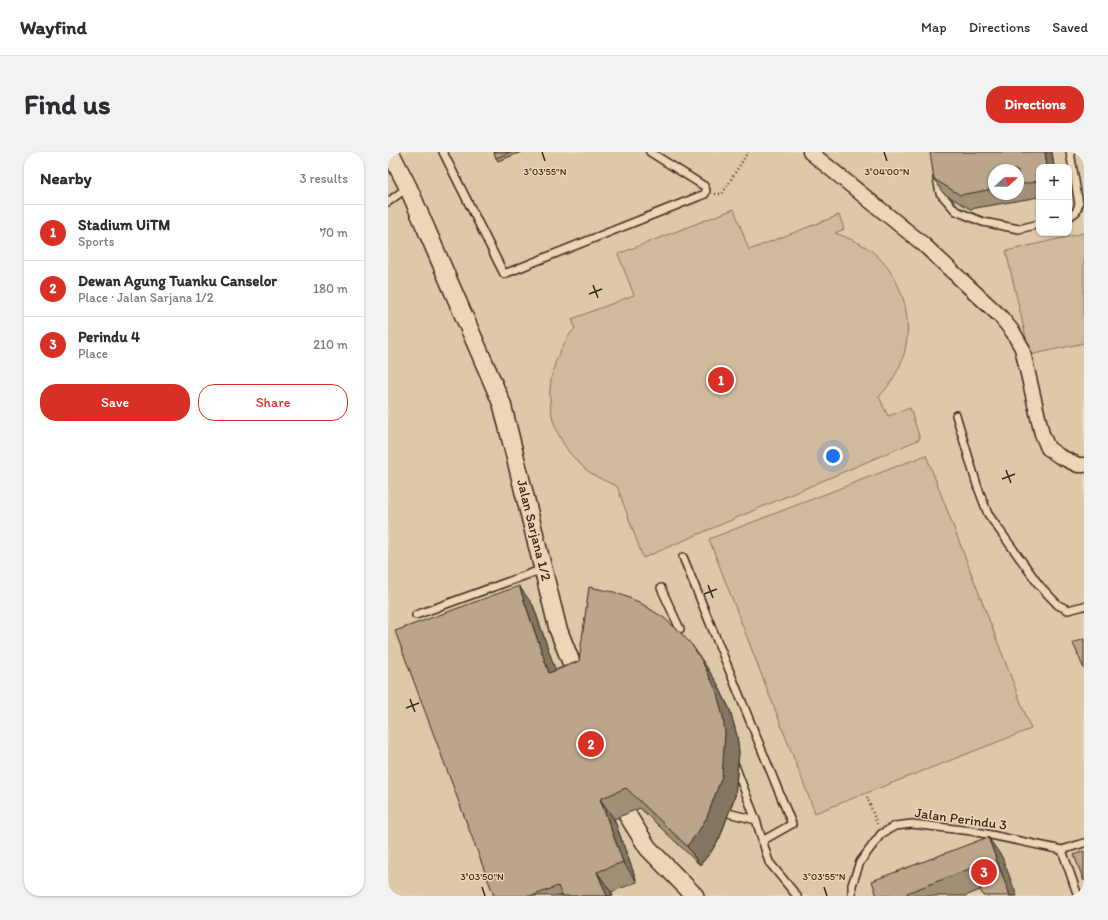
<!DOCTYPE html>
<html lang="en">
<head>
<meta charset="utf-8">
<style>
  :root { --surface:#fff; --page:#f2f2f3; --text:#2b2b33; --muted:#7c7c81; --line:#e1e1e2; --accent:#d93025 }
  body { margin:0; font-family:Itim,sans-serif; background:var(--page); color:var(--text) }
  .controls { position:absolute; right:12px; top:12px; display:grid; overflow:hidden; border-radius:8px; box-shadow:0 1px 3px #0004 }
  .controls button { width:36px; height:36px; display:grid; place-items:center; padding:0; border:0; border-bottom:1px solid var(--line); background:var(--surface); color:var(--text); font:20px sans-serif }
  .compass { position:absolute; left:600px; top:12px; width:36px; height:36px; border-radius:50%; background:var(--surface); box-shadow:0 1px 3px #0004; rotate:69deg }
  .you { position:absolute; left:445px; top:304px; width:14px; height:14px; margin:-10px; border:3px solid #fff; border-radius:50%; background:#1a73e8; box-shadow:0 0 0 6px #1a73e833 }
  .badge { display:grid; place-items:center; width:26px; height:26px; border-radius:50%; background:var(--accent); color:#fff; font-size:13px; font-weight:700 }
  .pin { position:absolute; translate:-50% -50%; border:2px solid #fff; box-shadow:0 1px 4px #0006 }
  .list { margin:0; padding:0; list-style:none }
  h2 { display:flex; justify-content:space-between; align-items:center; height:52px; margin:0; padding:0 16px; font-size:17px }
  h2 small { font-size:13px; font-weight:400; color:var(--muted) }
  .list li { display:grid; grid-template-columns:26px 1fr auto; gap:12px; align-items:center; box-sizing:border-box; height:56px; padding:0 16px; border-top:1px solid var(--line) }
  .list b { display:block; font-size:15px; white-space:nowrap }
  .list p { margin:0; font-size:13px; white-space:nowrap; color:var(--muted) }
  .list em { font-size:13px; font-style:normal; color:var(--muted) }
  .actions { display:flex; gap:8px; padding:12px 16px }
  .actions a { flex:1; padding:9px 0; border:1px solid var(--accent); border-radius:16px; text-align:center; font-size:14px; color:var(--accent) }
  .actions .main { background:var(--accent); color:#fff }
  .map { position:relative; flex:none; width:696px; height:744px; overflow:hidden; border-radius:16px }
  header { display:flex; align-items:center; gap:24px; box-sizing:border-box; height:56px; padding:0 20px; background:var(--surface); border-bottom:1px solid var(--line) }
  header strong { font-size:19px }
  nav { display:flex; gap:22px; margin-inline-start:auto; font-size:14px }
  .intro { display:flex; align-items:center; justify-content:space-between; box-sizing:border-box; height:96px; padding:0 24px }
  h1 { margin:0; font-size:28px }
  .button { padding:10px 18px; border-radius:16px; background:var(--accent); color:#fff; font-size:14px; font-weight:700 }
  main { display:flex; gap:24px; padding:0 24px }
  aside { flex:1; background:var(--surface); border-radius:16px; box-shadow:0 1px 3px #0004 }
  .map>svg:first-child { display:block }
  .built { fill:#ddc8a8; fill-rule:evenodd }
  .green { fill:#d0ba9c; stroke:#86725d }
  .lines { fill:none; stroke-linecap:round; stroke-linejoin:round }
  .service-casing { stroke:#3b2a1e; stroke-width:10 }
  .minor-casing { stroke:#3b2a1e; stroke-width:17 }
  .tertiary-casing { stroke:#3b2a1e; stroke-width:20 }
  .path { stroke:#3b2a1e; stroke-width:2.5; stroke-dasharray:1 3; stroke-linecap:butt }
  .service { stroke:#ecd6b5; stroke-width:7 }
  .minor { stroke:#ecd6b5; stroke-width:14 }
  .tertiary { stroke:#ecd6b5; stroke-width:17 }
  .wall { fill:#a18f78; stroke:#3b2a1e; fill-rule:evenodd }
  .shaded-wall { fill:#837461; stroke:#3b2a1e }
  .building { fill:#bba68b; stroke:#3b2a1e }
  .ticks { fill:none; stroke:#3b2a1e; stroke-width:1.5 }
  .labels { text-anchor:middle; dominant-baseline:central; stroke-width:3; stroke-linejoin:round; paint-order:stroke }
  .street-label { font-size:14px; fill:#3b2a1e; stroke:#ecd6b5 }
  .ticks-label { font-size:10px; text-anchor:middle; fill:#3b2a1e; stroke:#ecd6b5; stroke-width:3; stroke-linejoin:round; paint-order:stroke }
</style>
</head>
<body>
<header>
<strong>Wayfind</strong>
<nav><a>Map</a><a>Directions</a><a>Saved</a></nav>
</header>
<div class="intro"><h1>Find us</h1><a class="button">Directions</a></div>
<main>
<aside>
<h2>Nearby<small>3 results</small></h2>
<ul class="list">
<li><span class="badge">1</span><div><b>Stadium UiTM</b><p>Sports</p></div><em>70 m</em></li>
<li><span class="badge">2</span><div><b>Dewan Agung Tuanku Canselor</b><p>Place · Jalan Sarjana 1/2</p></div><em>180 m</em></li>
<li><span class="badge">3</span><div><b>Perindu 4</b><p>Place</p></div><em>210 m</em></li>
</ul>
<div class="actions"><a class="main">Save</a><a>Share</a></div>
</aside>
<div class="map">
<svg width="696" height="744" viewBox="0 0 696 744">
  <rect width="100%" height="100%" fill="#ecd6b5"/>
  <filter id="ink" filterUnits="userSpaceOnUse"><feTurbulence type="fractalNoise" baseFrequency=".025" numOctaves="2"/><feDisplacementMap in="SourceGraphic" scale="8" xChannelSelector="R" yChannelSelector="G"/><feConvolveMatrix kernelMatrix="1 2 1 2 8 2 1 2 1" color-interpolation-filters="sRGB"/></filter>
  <g filter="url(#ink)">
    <path class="built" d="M0,0H696V744H0ZM651,15H681V81H651ZM606,18H630V42H606Z"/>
    <path class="green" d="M346,57L361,98L451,63L456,77L447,81C458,85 468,89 478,95C518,122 532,181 507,223C503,231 497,238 491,245L500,264L522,256L532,287L255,406L229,334C216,329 203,323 193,313C152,275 153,217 187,176L184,167L246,143L230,102Z
      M696,81V191L642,203L618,99Z
      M538,303L643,577L427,661L321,387Z"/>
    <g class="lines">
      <g class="service-casing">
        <path id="service" d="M55,0L116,122L317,42L318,38L316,34L262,0
          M549,26L552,41L568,59L595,70L631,77L651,72
          M0,50L20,35
          M681,65L688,60L691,52L682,0
          M568,263L589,333L600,362L651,433L670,453L680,458L696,454
          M295,405L404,672L374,689
          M273,436L292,477
          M28,463L155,417
          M346,611L368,668L381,710L409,744
          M336,660L368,668
          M674,698L690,744
          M464,744V733L472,710L493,682L507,674L524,672L584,679L674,698L696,691"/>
      </g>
      <g class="minor-casing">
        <path id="minor" d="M422,0L535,92L612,164L625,180L634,196L654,282L660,296L671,304L690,313H696"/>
      </g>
      <g class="tertiary-casing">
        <path id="tertiary" d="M2,0L20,35L114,252L170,477L192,533
          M232,641L240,664L260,696L307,744"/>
      </g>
      <path class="path" d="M327,42H334L360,0
        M479,645L489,672"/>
      <use href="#service" class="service"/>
      <use href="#minor" class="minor"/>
      <use href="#tertiary" class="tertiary"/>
    </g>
    <path class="wall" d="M106,0H134L110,9L108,6Z
      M664,0L666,15H651V45L582,57L555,41L546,27ZM606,18H630V42H606Z
      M145,453L167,518L191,509L328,529L342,558L349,584L351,600L347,644L332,685L323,700L312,713L252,656L226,667L249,730L223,740L225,744H106Z
      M614,705L592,738L577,744H489Z"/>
    <path class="shaded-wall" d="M657,0H664L666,15H659Z
      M131,434L145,453L175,540L161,521Z
      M304,493L328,529L342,558L349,584L351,600L347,644L332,685L323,700L312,713L299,694Z
      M212,647L226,667L249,730L235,710Z
      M600,685L614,705L629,744H622Z
      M209,720L223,740L225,744H219Z"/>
    <path class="building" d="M106,0H122L108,6Z
      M542,0H657L659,15H651V29L630,33V18H606V37L572,43L546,27Z
      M131,434L161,521L191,509L201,435L226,440L251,450L276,466L291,479L304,493L314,509L328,538L335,565L337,581L334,624L319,665L310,680L299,694L238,636L212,647L235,710L209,720L219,744H174L170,734L144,744H106L7,479Z
      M696,487V517L685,491Z
      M600,685L622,744H595L584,716L519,741L520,744H489L484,729Z
      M696,699V729L686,703Z"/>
  </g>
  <path class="ticks" d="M154,0L157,9M496,0L499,9M205,133L210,146M201,142L214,137M618,318L623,331M614,327L627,322M320,433L325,446M316,442L329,437M22,547L27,560M18,556L31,551M94,735L97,744M436,735L439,744"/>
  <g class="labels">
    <g class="street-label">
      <text transform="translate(146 378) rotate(76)">Jalan Sarjana 1/2</text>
      <text transform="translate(573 667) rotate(8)">Jalan Perindu 3</text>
    </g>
  </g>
  <g class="ticks-label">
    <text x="157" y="23">3°03'55"N</text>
    <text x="499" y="23">3°04'00"N</text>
    <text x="94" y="728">3°03'50"N</text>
    <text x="436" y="728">3°03'55"N</text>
  </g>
</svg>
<div class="controls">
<button>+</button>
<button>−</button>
</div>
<svg class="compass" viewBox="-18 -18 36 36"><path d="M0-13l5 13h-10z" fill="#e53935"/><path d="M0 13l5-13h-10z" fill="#7c7c81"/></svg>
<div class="you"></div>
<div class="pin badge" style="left:333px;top:228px">1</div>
<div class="pin badge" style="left:203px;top:592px">2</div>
<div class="pin badge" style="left:596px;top:720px">3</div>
</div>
</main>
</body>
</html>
